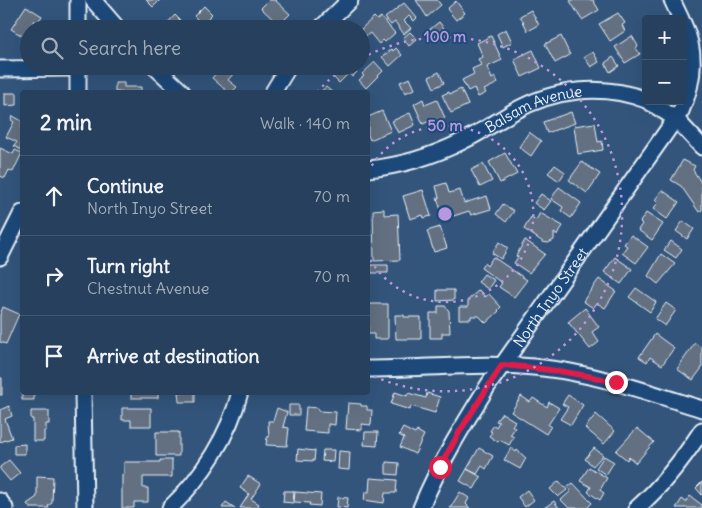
<!DOCTYPE html>
<html lang="en">
<head>
<meta charset="utf-8">
<style>
  :root { --surface:#26405d; --page:#2e4763; --text:#f1f3f6; --muted:#a4afbc; --line:#425972 }
  body { margin:0; font-family:Delius,sans-serif; background:var(--page); color:var(--text) }
  .controls { position:absolute; right:15px; top:15px; display:grid; overflow:hidden; border-radius:5px; box-shadow:0 5px 20px #0002 }
  .controls button { width:45px; height:45px; display:grid; place-items:center; padding:0; border:0; border-bottom:1px solid var(--line); background:var(--surface); color:var(--text); font:25px sans-serif }
  .stop { position:absolute; width:15px; height:15px; margin:-11px; border:4px solid #e11d48; border-radius:50%; background:#fff }
  .stop.end { background:#e11d48; border-color:#fff; box-shadow:0 1px 5px #0008 }
  .list { margin:0; padding:0; list-style:none }
  h2 { display:flex; justify-content:space-between; align-items:center; height:65px; margin:0; padding:0 20px; font-size:21px }
  h2 small { font-size:16px; font-weight:400; color:var(--muted) }
  .list li { display:grid; grid-template-columns:32px 1fr auto; gap:15px; align-items:center; box-sizing:border-box; height:80px; padding:0 20px; border-top:1px solid var(--line) }
  .list b { display:block; font-size:19px; white-space:nowrap }
  .list p { margin:0; font-size:16px; white-space:nowrap; color:var(--muted) }
  .list em { font-size:16px; font-style:normal; color:var(--muted) }
  .icon { flex:none; width:28px; height:28px; fill:none; stroke:currentColor; stroke-width:2; stroke-linecap:round; stroke-linejoin:round }
  .map { position:relative; flex:none; width:702px; height:508px; overflow:hidden }
  .search { position:absolute; background:var(--surface); box-shadow:0 5px 20px #0002; left:20px; top:20px; width:350px; height:55px; display:flex; align-items:center; gap:12px; box-sizing:border-box; padding:0 18px; border-radius:28px; color:var(--muted); font-size:19px }
  .panel { position:absolute; background:var(--surface); box-shadow:0 5px 20px #0002; left:20px; top:90px; width:350px; height:305px; border-radius:5px }
  .map>svg:first-child { display:block }
  .building { fill:#627081; stroke:#e8f1f8 }
  .lines { fill:none; stroke-linecap:round; stroke-linejoin:round }
  .minor-casing { stroke:#e8f1f8; stroke-width:19 }
  .minor { stroke:#1f4a7a; stroke-width:15 }
  .route { stroke:#e11d48; stroke-width:6 }
  .ring { fill:none; stroke:#b798de; stroke-width:2.5; stroke-dasharray:2.5 5 }
  .labels { text-anchor:middle; dominant-baseline:central; stroke-width:4; stroke-linejoin:round; paint-order:stroke }
  .street-label { font-size:15px; fill:#e8f1f8; stroke:#1f4a7a }
  .centre { fill:#b798de; stroke:#1f4a7a; stroke-width:2.5 }
  .ring-label { font-size:15px; text-anchor:middle; font-weight:bold; fill:#b798de; stroke:#1f4a7a; stroke-width:4; stroke-linejoin:round; paint-order:stroke }
</style>
</head>
<body>
<div class="map">
<svg width="702" height="508" viewBox="0 0 702 508">
  <rect width="100%" height="100%" fill="#33557c"/>
  <filter id="ink" filterUnits="userSpaceOnUse"><feTurbulence type="fractalNoise" baseFrequency=".02" numOctaves="2"/><feDisplacementMap in="SourceGraphic" scale="10" xChannelSelector="R" yChannelSelector="G"/><feConvolveMatrix kernelMatrix="1 2 1 2 8 2 1 2 1" color-interpolation-filters="sRGB"/></filter>
  <g filter="url(#ink)">
    <path class="building" d="M146,0H160L153,7Z
      M269,0H275L290,14L279,25L261,8Z
      M416,0H437L441,5L427,17Z
      M572,0H593L599,10L582,20L570,1Z
      M456,1L465,13L456,20L447,9Z
      M404,3L417,18L414,21L409,16L404,21L411,28L404,34L395,22L391,25L385,18Z
      M26,6L42,16L37,23L34,20L29,29V40L11,29Z
      M204,6L212,14L202,24L194,16Z
      M531,10L539,25L528,31L520,16Z
      M618,13L625,23L622,25L625,31L610,41L599,24Z
      M175,15L189,29H162Z
      M374,17L377,20L381,17L395,33L385,42L383,40L379,44L370,33L366,36L361,30V29Z
      M439,22L448,33L439,41L429,30Z
      M506,29L512,42L503,47L497,34Z
      M410,32L417,39L409,46L403,38Z
      M491,36L502,60L487,67L492,79L495,77L498,83L484,90L486,93L478,97L474,88L468,91L462,80L474,74L472,69L481,65L478,59L483,57L477,43Z
      M561,36L570,55L555,63L545,44Z
      M632,36L638,46L636,48L640,54L625,63L615,47Z
      M396,48L402,55L390,66L382,57L392,49L393,51Z
      M533,50L541,68L522,77L514,59Z
      M593,52L599,62L591,67L584,57Z
      M613,57L619,66L610,72L605,63Z
      M375,62L383,71L366,88L359,80L364,76L362,74Z
      M222,66H240L228,80L237,87L232,92H228L212,78Z
      M241,66H253L248,72Z
      M354,66L358,71L352,77L349,73L339,83L328,72L332,68L331,66Z
      M439,72L444,83L434,88L429,77Z
      M410,78L415,89L405,93L400,82Z
      M115,83H124V87H141V92H115Z
      M326,87L332,92H320Z
      M461,89L468,105L451,113L442,95L449,92L450,94Z
      M5,93H17V105L5,106Z
      M423,99L425,105L437,100L445,118L436,122L434,119L423,124L414,104Z
      M382,111L391,131L370,140L368,135V117Z
      M571,112L575,123L547,133L543,122Z
      M410,113L415,125L398,133L392,121Z
      M13,116L22,121L21,150L14,146L17,142L6,137L14,122L11,120Z
      M595,123L598,142L602,141L603,150L578,154L574,126Z
      M529,132L541,141L531,156L519,147Z
      M0,148L13,154L15,150L22,153L13,172L9,170L5,178L0,176Z
      M505,153L517,174L500,183L489,162Z
      M683,160L695,166L693,170L702,184V210L699,212L681,186L671,180Z
      M582,162L600,174L587,193L569,180Z
      M483,164L492,181L480,187L471,170Z
      M555,165L565,172L559,181L548,173Z
      M446,183L449,193L460,190L464,203L487,196L491,209L471,215L469,211L444,219L437,198H439L436,186Z
      M559,187L581,203L571,218L561,211L563,207L551,199Z
      M423,190L431,216L424,218L423,215L410,219L403,196Z
      M662,190L679,202L667,219L653,209L658,203L655,200Z
      M541,194L551,201L544,210L534,203Z
      M503,204L514,211L506,222L496,214Z
      M384,209V215L398,214L400,260L374,261L373,210Z
      M540,213L563,226L557,235L554,233V240L548,243L543,242L524,229L531,217L536,220Z
      M646,213L663,224L652,240L638,230L642,224L640,222Z
      M683,221L694,229L687,239L676,231Z
      M440,227L447,248L434,252L427,231Z
      M368,229H370V241H368Z
      M631,235L648,247L636,263L622,253L627,246L624,244Z
      M525,240L545,254L529,273L514,263L518,257L516,256Z
      M671,241L682,249L676,258L664,250Z
      M499,242L508,248L501,259L492,253Z
      M661,254L675,264L658,284L648,276Z
      M493,257L527,280L514,297L499,287L502,283L481,268L484,263L487,266Z
      M615,257L632,269L621,284L604,272Z
      M371,265H388V273H371Z
      M484,274L494,280L488,289L478,282Z
      M599,279L616,291L605,308L597,303L593,308L583,301Z
      M636,288L656,302L650,312L629,297Z
      M437,290H454V300L437,301Z
      M479,290L485,297L489,294L501,307L498,310L499,311L486,323L479,316H471V319H459V307H468V300Z
      M666,303L676,310L665,326L655,319Z
      M368,304H388V339H374V334H368Z
      M438,306H445L449,311L450,333H442V338H430V313H438Z
      M3,307L19,314L6,344L0,342V315Z
      M585,308L599,327L592,332L599,342L590,349L568,322Z
      M395,315H404V317H421V339H396Z
      M655,334L674,348L662,365L650,357L647,362L639,357Z
      M695,343L702,348V368L693,380L677,369Z
      M0,378H2V395H0Z
      M22,385V392H34V400H22Z
      M131,392H158V398H131Z
      M178,392H195V402H179Z
      M395,392L407,396L408,393L426,398L427,393L440,397L435,413L411,406L410,410L391,404Z
      M568,395L583,405L571,425L560,419L568,407L562,404Z
      M521,396L530,402L533,398L547,407L549,402L559,408L548,425L551,426L546,434L511,412Z
      M348,403L361,404V406H367V410H372L371,425L362,424V430L346,429Z
      M289,405H299V415H289Z
      M9,406L12,416L5,419L12,438L0,442V410Z
      M306,407L318,408V411L336,412L335,425L328,424V433L304,431Z
      M122,408H151V426H131V420H122Z
      M277,408L287,412L283,427L289,428L287,446L266,445L267,437H269L268,421H273Z
      M31,411H49V424H46V431H44V441H33V419H31Z
      M502,413L515,421L512,426L515,428L510,435L514,437L509,445L500,440L498,442L489,436L492,432L490,431L494,425L496,427L499,422L496,421Z
      M596,414L615,431L604,444L585,428Z
      M403,428L415,434L417,431L424,435L415,454L400,447L404,438L399,435Z
      M637,428L654,442L636,463L629,457L627,460L616,451Z
      M156,432H179V456H156Z
      M365,432H378L377,446L364,445Z
      M25,444V454H14V445Z
      M479,448L493,456L486,469L482,466L477,474L467,469Z
      M511,448L516,452L517,450L526,458L520,469L504,460Z
      M594,448L603,455L593,466L585,459Z
      M298,449L315,451L314,461L297,460Z
      M323,450H334L333,462L322,461Z
      M339,451L350,452L349,470L338,469Z
      M604,456L614,462L606,475L596,468Z
      M9,460L20,473L10,481L0,469V467Z
      M160,460H172V477H143V488H148V502H134V508H122V475H124V462H160Z
      M386,462L399,463L398,475L386,474Z
      M589,467L607,478L600,490L604,493L600,500L588,492L591,487L580,481Z
      M467,469L481,477L474,489L460,481Z
      M37,476L53,477L52,503L48,506L49,508H30L27,504L37,497Z
      M248,476L261,484L251,499L259,504L257,508H240L249,494L240,488Z
      M370,478L397,480L396,493H385L384,503L364,500L365,492H369Z
      M559,481L567,490L558,497L550,489Z
      M702,482V495L696,488Z
      M573,483L592,503L587,508H569L561,500L571,491L568,487Z
      M527,490L534,500L525,507L518,497Z
      M284,491H294L293,503L283,502Z
      M295,492L321,494L320,506L309,505L310,503L294,502Z
      M460,492L469,498L466,504L470,508H450Z
      M690,496L702,505V508H676L682,499L686,502Z
      M338,497L348,498L347,508L337,507Z
      M554,501L559,508H544Z
      M226,502L235,508H222Z"/>
    <g class="lines">
      <g class="minor-casing">
        <g id="minor">
          <path d="M93,0L118,29"/>
          <path d="M672,0L681,19"/>
          <path d="M78,29V0"/>
          <path d="M320,29L350,0"/>
          <path d="M78,66V92"/>
          <path d="M154,66L182,92"/>
          <path d="M0,69L78,68"/>
          <path d="M273,92L289,66"/>
          <path d="M648,101L676,119L702,147"/>
          <path id="s1" d="M368,169C401,166 433,156 463,141C480,133 496,122 513,112C553,89 602,83 646,100"/>
          <path d="M0,257L22,213"/>
          <path d="M368,369C426,369 485,361 543,368C598,374 650,393 702,409"/>
          <path d="M83,392L85,508"/>
          <path d="M0,501L5,508"/>
          <path d="M170,508C202,477 229,436 240,392"/>
          <path id="s2" d="M421,508C439,464 464,424 489,384L681,111C694,82 697,52 683,23"/>
          <path d="M637,508C663,485 683,459 702,430"/>
        </g>
      </g>
      <use href="#minor" class="minor"/>
    </g>
  </g>
  <g class="lines" filter="url(#ink)">
    <path class="route" d="M440,467L460,431L502,365C541,368 578,373 616,382"/>
  </g>
  <g class="ring">
    <path d="M368 172A88 88 0 1 1 368 256"/>
    <path d="M317 92A177 177 0 0 1 347 66M362 58A177 177 0 1 1 369 374"/>
  </g>
  <g class="labels">
    <g class="street-label">
      <text stroke="none"><textPath href="#s1" startOffset="178">Balsam Avenue</textPath></text>
      <text stroke="none"><textPath href="#s2" startOffset="248">North Inyo Street</textPath></text>
    </g>
  </g>
  <circle cx="445" cy="214" r="8" class="centre"/>
  <g class="ring-label">
    <text x="445" y="42">100 m</text>
    <text x="445" y="131">50 m</text>
  </g>
</svg>
<div class="controls">
<button>+</button>
<button>−</button>
</div>
<div class="stop" style="left:440px;top:467px"></div>
<div class="stop end" style="left:616px;top:382px"></div>
<div class="search"><svg class="icon" aria-label="search" viewBox="0 0 24 24"><circle cx="10" cy="10" r="6"/><path d="M15 15l6 6"/></svg>Search here</div>
<section class="panel">
<h2>2 min<small>Walk · 140 m</small></h2>
<ul class="list">
<li><svg class="icon" aria-label="ahead" viewBox="0 0 24 24"><path d="M12 20V5M6 11l6-6 6 6"/></svg><div><b>Continue</b><p>North Inyo Street</p></div><em>70 m</em></li>
<li><svg class="icon" aria-label="right" viewBox="0 0 24 24"><path d="M7 20v-9h11M14 6l5 5-5 5"/></svg><div><b>Turn right</b><p>Chestnut Avenue</p></div><em>70 m</em></li>
<li><svg class="icon" aria-label="arrive" viewBox="0 0 24 24"><path d="M6 21V4h12l-3 4 3 4H6"/></svg><div><b>Arrive at destination</b></div></li>
</ul>
</section>
</div>
</body>
</html>
